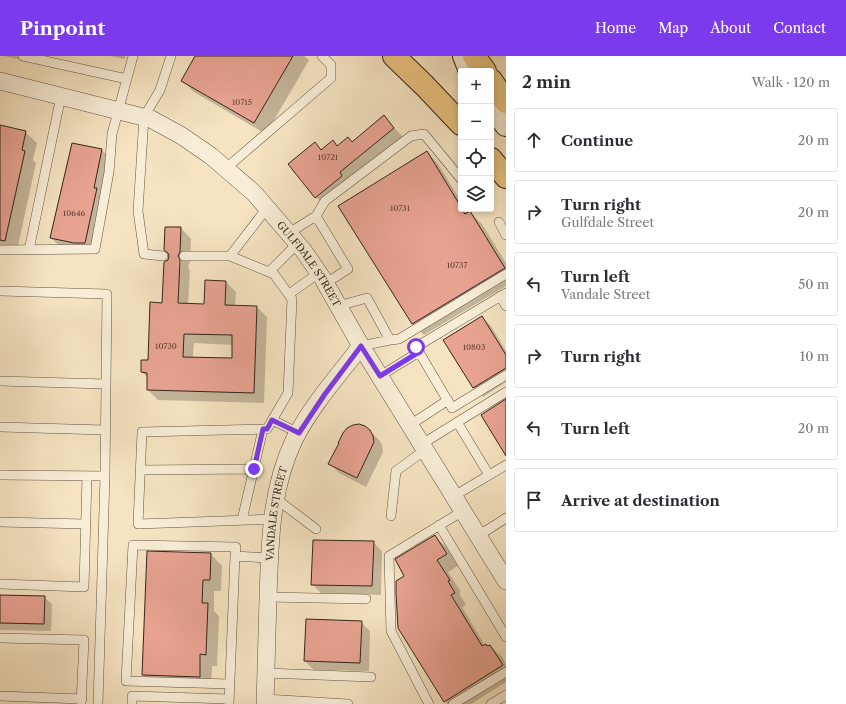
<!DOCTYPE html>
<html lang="en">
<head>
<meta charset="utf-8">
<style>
  :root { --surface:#fff; --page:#f7f7f7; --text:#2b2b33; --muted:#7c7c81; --line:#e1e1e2; --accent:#7c3aed }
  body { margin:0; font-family:"Libre Caslon Text",serif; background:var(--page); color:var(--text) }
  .controls { position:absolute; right:12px; top:12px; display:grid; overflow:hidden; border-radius:4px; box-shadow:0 2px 6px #0003 }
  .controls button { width:36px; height:36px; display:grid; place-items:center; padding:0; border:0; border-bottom:1px solid var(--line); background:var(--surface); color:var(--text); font:20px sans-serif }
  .stop { position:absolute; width:12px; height:12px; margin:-9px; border:3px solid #7c3aed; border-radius:50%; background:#fff }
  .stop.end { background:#7c3aed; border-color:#fff; box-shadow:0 1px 4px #0008 }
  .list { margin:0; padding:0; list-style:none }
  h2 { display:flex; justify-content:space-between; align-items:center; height:52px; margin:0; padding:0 16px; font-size:17px }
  h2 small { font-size:13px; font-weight:400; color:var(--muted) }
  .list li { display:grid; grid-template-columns:26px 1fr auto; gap:12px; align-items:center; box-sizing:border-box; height:64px; margin:0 8px 8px; padding:0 8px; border:1px solid var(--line); border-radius:4px }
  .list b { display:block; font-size:15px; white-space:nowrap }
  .list p { margin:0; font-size:13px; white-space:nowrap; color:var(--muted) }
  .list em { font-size:13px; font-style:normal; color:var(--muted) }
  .icon { flex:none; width:22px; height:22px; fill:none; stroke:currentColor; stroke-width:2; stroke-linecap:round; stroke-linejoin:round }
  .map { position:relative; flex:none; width:506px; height:648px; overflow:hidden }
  header { display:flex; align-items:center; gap:24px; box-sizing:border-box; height:56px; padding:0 20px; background:var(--accent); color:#fff }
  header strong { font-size:19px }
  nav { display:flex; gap:22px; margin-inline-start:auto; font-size:14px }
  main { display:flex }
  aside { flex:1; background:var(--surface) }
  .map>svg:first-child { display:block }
  .shadow { fill:#0003; fill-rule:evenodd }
  .building { fill:#e8a392; stroke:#34251a; fill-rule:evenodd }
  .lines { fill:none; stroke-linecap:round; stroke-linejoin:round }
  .service-casing { stroke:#645444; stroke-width:10 }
  .minor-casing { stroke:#645444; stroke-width:18 }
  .secondary-casing { stroke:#34251a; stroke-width:24 }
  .motorway-casing { stroke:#34251a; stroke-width:24 }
  .service { stroke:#f8edd7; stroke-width:9 }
  .minor { stroke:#f8edd7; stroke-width:17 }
  .secondary { stroke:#f8edd7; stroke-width:22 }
  .motorway { stroke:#eac280; stroke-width:22 }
  .route { stroke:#7c3aed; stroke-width:5 }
  .labels { text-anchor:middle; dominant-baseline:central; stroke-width:3; stroke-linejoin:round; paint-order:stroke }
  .number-label { font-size:8px; fill:#614438 }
  .street-label { font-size:10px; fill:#34251a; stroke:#f8edd7 }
</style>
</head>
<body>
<header>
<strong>Pinpoint</strong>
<nav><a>Home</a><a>Map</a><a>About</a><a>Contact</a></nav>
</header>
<main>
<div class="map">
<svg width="506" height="648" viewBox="0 0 506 648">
  <rect width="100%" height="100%" fill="#f5e3c1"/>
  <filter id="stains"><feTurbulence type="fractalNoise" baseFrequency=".005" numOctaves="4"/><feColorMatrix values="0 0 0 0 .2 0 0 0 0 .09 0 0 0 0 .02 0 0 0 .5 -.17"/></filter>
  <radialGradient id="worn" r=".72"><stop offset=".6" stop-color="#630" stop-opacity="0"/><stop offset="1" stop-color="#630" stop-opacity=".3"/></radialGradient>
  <path class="shadow" d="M4,0H39L32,6Z
    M110,0H125V3Z
    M196,0H304L309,4L266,78L194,36L182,24Z
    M384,61L403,81L325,150L316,141L315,88L322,94L352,87Z
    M0,70L25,76L37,87L33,104L36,107L16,199L0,195Z
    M72,88L102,94L113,106L108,145L96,198H87L63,193L51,182Z
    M427,96L438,108L461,145V153H466L468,157L470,156L482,168L506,207V230L424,279L412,268Z
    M181,172L191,183L190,206L188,210L190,215L188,249H205L226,226L236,236L235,250L257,251L267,261L264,347L158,344L148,334V322L142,316L149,305L163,248L168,205ZM179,199H181L180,215L179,211ZM194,287L233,289L232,303L193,302Z
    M482,261L491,270L506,295V326L483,341L474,332Z
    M370,375L379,384L382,389L383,396L366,431L339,417L330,408Z
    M435,480L447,492L458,510L448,516L461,536L459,537L466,549L462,551L485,590L488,591L490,590L502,601L506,609V626L471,648H447L445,645L405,520Z
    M373,486L382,495L381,539L321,537L312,528Z
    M148,496L211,498L222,510L221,535H214V555L219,560L217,610H212L211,632L155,631L143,619Z
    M0,540L44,541L52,548L51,575L0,574Z
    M361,566L370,575L369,615L314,614L305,605Z"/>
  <path class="building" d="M195,0H293L254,67L181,25Z
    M384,59L394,72L340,116L342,120L315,142L288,108L315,86L321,94L333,84L337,90L348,81L352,86Z
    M0,69L26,75L22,94L25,95L5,185L0,184Z
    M72,87L102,93L94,132H97L85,187H74L50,182Z
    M427,95L461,151V153L465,158L470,155L505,212L412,268L338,150Z
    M165,171H181L180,196L178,200L180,204L178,247L204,248L205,224L226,225L225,249L257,250L254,337L147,334V317L141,316V304H148L150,246L162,247L164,206L168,204L169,200L168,197L164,194ZM184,278L232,279V302L183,301Z
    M482,260L506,299V312L473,332L443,284Z
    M506,343V400L481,359Z
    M359,368L365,370L370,374L373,380L374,386L357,422L328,408L339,387H338L343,377L347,372L353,369Z
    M435,479L447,498L437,504L450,524L448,525L455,537L451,539L482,590L486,588L487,590L490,589L503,609L444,646L398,572L396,538V525L404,520L395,503Z
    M313,484L374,485L372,530L311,529Z
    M147,495L211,497L210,524H203L202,547H208L206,599L200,598V621L142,619Z
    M0,539L45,540L44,568L0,567Z
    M306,563L362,565L360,607L304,605Z"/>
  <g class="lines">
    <g class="service-casing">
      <path id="service" d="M23,0L127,23
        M225,113L331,22V9L322,0
        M316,160L325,145L411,80L424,78L461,123
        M499,166L506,179
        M289,177L316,160L348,213L326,227
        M0,194L95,193L109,116L112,78L133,0
        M29,194L61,40
        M163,200L144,198L138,155L144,61L160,34L171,0
        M184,200H230L274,218L292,243L288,337L267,373L142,376L138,468L273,463
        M230,200L267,152
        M269,216L298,187
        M0,235L107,238L105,420L98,648
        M506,237L416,291L452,352L506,319
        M289,238L319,217
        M500,240L506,250
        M338,250L367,242L390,284L399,283L506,218
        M361,290L390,284
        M380,320L419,296
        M0,325L106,328
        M272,364L299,377
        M457,366L489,419
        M410,369L448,344
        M0,371L105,374
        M422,388L506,336
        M140,414L254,413
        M0,419L105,420
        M454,440L506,409
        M275,442L316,473
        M391,460L396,415L425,394
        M242,464L263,373
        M0,466L86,468
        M439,469L506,581
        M478,480L506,462
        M0,528L84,531L87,420
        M268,541L366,543
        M0,582L84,584L81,648
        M266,617L371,621
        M230,628L126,625L133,489L236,491L235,500
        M0,640L82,643
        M265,643L348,648
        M132,648V640L229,643
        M229,648L235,500L269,502
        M429,648L391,575L389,500L463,455
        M453,648L506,616
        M491,648L506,639"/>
    </g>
    <g class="minor-casing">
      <g id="minor">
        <path id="s1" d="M0,25L151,63L182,80L211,100L254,137L303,194L323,223L361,290L506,525"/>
        <path id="s2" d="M265,648C266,613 267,577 268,542C270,487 270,435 294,384C311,350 338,320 361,290"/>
      </g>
    </g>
    <g class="secondary-casing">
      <path id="secondary" d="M464,0L470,15
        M491,48L506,69"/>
    </g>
    <g class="motorway-casing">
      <path id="motorway" d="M394,0L424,29L461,68
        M474,0L485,15
        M491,24L506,46
        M491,103L506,121"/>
    </g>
    <use href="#service" class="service"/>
    <use href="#minor" class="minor"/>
    <use href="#secondary" class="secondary"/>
    <use href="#motorway" class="motorway"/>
  </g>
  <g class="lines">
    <path class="route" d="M254,413L263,373H267L272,364L299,377L325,338L361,290L380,320L419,296L416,291"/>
  </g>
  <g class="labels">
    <g class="number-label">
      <text x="242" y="46">10715</text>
      <text x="328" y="101">10721</text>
      <text x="400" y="152">10731</text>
      <text x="74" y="157">10646</text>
      <text x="457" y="209">10737</text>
      <text x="166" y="290">10730</text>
      <text x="474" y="291">10803</text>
    </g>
    <g class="street-label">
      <text stroke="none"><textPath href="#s1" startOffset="373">GULFDALE STREET</textPath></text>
      <text stroke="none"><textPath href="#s2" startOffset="191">VANDALE STREET</textPath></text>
    </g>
  </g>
  <rect width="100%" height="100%" filter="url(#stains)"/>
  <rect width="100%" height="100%" fill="url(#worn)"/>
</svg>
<div class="controls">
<button>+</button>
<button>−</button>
<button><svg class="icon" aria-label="locate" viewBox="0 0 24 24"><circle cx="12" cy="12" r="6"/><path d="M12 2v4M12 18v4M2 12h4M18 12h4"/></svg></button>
<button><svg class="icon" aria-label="layers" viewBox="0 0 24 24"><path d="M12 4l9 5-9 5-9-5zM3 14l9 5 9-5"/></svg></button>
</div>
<div class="stop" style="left:416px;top:291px"></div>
<div class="stop end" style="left:254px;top:413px"></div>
</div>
<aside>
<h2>2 min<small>Walk · 120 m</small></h2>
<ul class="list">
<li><svg class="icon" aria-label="ahead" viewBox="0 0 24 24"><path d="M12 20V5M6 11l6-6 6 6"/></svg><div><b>Continue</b></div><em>20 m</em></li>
<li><svg class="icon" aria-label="right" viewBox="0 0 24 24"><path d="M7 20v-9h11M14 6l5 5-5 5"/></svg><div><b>Turn right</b><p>Gulfdale Street</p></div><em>20 m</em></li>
<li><svg class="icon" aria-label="left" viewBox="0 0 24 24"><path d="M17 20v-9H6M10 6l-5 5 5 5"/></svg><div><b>Turn left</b><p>Vandale Street</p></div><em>50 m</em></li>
<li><svg class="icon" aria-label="right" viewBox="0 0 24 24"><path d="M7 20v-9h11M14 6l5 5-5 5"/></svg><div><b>Turn right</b></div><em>10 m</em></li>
<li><svg class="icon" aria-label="left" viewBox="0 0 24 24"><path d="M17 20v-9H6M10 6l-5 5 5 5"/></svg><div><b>Turn left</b></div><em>20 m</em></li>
<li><svg class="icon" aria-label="arrive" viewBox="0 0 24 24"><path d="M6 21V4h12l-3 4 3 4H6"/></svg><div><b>Arrive at destination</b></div></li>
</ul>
</aside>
</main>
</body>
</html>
